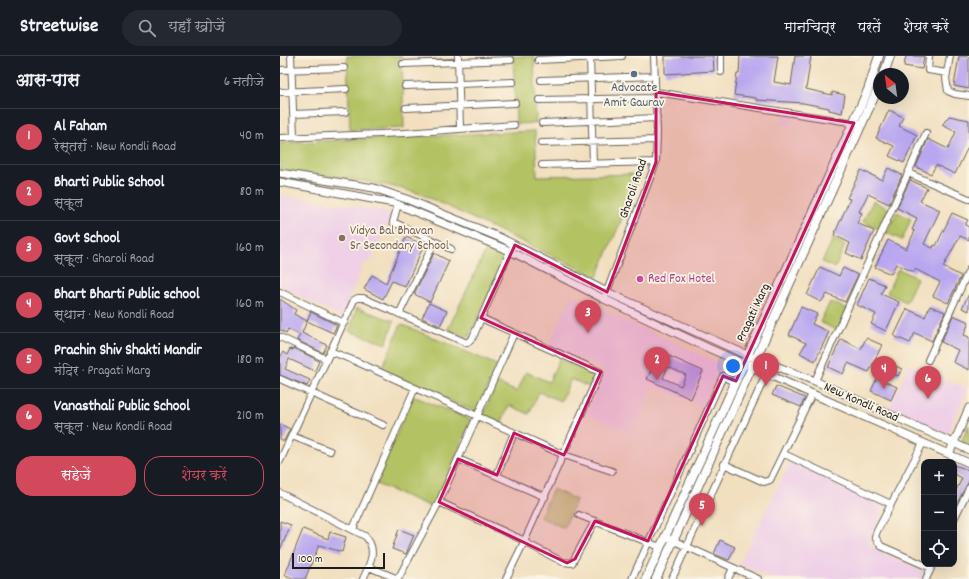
<!DOCTYPE html>
<html lang="hi">
<head>
<meta charset="utf-8">
<style>
  :root { --surface:#171b24; --page:#242831; --text:#f1f3f6; --muted:#9ea1a6; --line:#363941; --accent:#d1495b }
  body { margin:0; font-family:Dekko,"Playpen Sans Deva",sans-serif; background:var(--page); color:var(--text) }
  .controls { position:absolute; right:12px; bottom:12px; display:grid; overflow:hidden; border-radius:8px; box-shadow:0 4px 16px #0002 }
  .controls button { width:36px; height:36px; display:grid; place-items:center; padding:0; border:0; border-bottom:1px solid var(--line); background:var(--surface); color:var(--text); font:20px sans-serif }
  .compass { position:absolute; left:593px; top:12px; width:36px; height:36px; border-radius:50%; background:var(--surface); box-shadow:0 4px 16px #0002; rotate:331deg }
  .scale { position:absolute; left:12px; bottom:10px; width:93px; box-sizing:border-box; padding-left:4px; border:2px solid #1c1c1c; border-top:0; font-size:11px; line-height:14px; white-space:nowrap; color:#1c1c1c; -webkit-text-stroke:3px #fcf5e5; paint-order:stroke }
  .you { position:absolute; left:453px; top:310px; width:14px; height:14px; margin:-10px; border:3px solid #fff; border-radius:50%; background:#1a73e8; box-shadow:0 0 0 6px #1a73e833 }
  .badge { display:grid; place-items:center; width:26px; height:26px; border-radius:50%; background:var(--accent); color:#fff; font-size:13px; font-weight:700 }
  .pin { position:absolute; translate:-50% -33px; filter:drop-shadow(0 1px 2px #0008) }
  .pin::after { content:''; position:absolute; top:21px; width:14px; height:12px; background:inherit; clip-path:polygon(0 0,100% 0,50% 100%) }
  .list { margin:0; padding:0; list-style:none }
  h2 { display:flex; justify-content:space-between; align-items:center; height:52px; margin:0; padding:0 16px; font-size:17px }
  h2 small { font-size:13px; font-weight:400; color:var(--muted) }
  .list li { display:grid; grid-template-columns:26px 1fr auto; gap:12px; align-items:center; box-sizing:border-box; height:56px; padding:0 16px; border-top:1px solid var(--line) }
  .list b { display:block; font-size:15px; white-space:nowrap }
  .list p { margin:0; font-size:13px; white-space:nowrap; color:var(--muted) }
  .list em { font-size:13px; font-style:normal; color:var(--muted) }
  .actions { display:flex; gap:8px; padding:12px 16px }
  .actions a { flex:1; padding:9px 0; border:1px solid var(--accent); border-radius:16px; text-align:center; font-size:14px; color:var(--accent) }
  .actions .main { background:var(--accent); color:#fff }
  .icon { flex:none; width:22px; height:22px; fill:none; stroke:currentColor; stroke-width:2; stroke-linecap:round; stroke-linejoin:round }
  .map { position:relative; flex:none; width:689px; height:523px; overflow:hidden }
  header { display:flex; align-items:center; gap:24px; box-sizing:border-box; height:56px; padding:0 20px; background:var(--surface); border-bottom:1px solid var(--line) }
  header strong { font-size:19px }
  nav { display:flex; gap:22px; margin-inline-start:auto; font-size:14px }
  .search { width:280px; height:36px; background:var(--page); display:flex; align-items:center; gap:10px; box-sizing:border-box; padding:0 14px; border-radius:22px; color:var(--muted); font-size:15px }
  main { display:flex }
  aside { flex:1; background:var(--surface) }
  .map>svg:first-child { display:block }
  .built { fill:#efd0e7 }
  .green { fill:#b3c264; stroke:#686f40 }
  .building { fill:#b8a6f0; fill-rule:evenodd }
  .lines { fill:none; stroke-linecap:round; stroke-linejoin:round }
  .minor-casing { stroke:#676055; stroke-width:8 }
  .tertiary-casing { stroke:#676055; stroke-width:9 }
  .secondary-casing { stroke:#676055; stroke-width:10 }
  .minor { stroke:#fff; stroke-width:6 }
  .tertiary { stroke:#fff; stroke-width:7 }
  .secondary { stroke:#fff; stroke-width:8 }
  .marked { fill:#c2185b; fill-opacity:0.2; stroke:#c2185b; stroke-width:3; stroke-linejoin:round }
  .service-dot { fill:#5c6f8a; stroke:#fcf5e5; stroke-width:1.5 }
  .education-dot { fill:#8d6e63; stroke:#fcf5e5; stroke-width:1.5 }
  .hotel-dot { fill:#d1479c; stroke:#fcf5e5; stroke-width:1.5 }
  .labels { text-anchor:middle; dominant-baseline:central; stroke-width:3.5; stroke-linejoin:round; paint-order:stroke }
  .service-label { font-size:13px; fill:#4e5e75; stroke:#fcf5e5 }
  .street-label { font-size:13px; fill:#1c1c1c; stroke:#fcf5e5 }
  .education-label { font-size:13px; fill:#785e54; stroke:#fcf5e5; text-anchor:start }
  .hotel-label { font-size:13px; fill:#b23c85; stroke:#fcf5e5; text-anchor:start }
</style>
</head>
<body>
<header>
<strong>Streetwise</strong>
<div class="search"><svg class="icon" aria-label="search" viewBox="0 0 24 24"><circle cx="10" cy="10" r="6"/><path d="M15 15l6 6"/></svg>यहाँ खोजें</div>
<nav><a>मानचित्र</a><a>परतें</a><a>शेयर करें</a></nav>
</header>
<main>
<aside>
<h2>आस-पास<small>6 नतीजे</small></h2>
<ul class="list">
<li><span class="badge">1</span><div><b>Al Faham</b><p>रेस्तराँ · New Kondli Road</p></div><em>40 m</em></li>
<li><span class="badge">2</span><div><b>Bharti Public School</b><p>स्कूल</p></div><em>80 m</em></li>
<li><span class="badge">3</span><div><b>Govt School</b><p>स्कूल · Gharoli Road</p></div><em>160 m</em></li>
<li><span class="badge">4</span><div><b>Bhart Bharti Public school</b><p>स्थान · New Kondli Road</p></div><em>160 m</em></li>
<li><span class="badge">5</span><div><b>Prachin Shiv Shakti Mandir</b><p>मंदिर · Pragati Marg</p></div><em>180 m</em></li>
<li><span class="badge">6</span><div><b>Vanasthali Public School</b><p>स्कूल · New Kondli Road</p></div><em>210 m</em></li>
</ul>
<div class="actions"><a class="main">सहेजें</a><a>शेयर करें</a></div>
</aside>
<div class="map">
<svg width="689" height="523" viewBox="0 0 689 523">
  <rect width="100%" height="100%" fill="#fcf5e5"/>
  <filter id="ink" filterUnits="userSpaceOnUse"><feTurbulence type="fractalNoise" baseFrequency=".025" numOctaves="2"/><feDisplacementMap in="SourceGraphic" scale="8" xChannelSelector="R" yChannelSelector="G"/><feConvolveMatrix kernelMatrix="1 2 1 2 8 2 1 2 1" color-interpolation-filters="sRGB"/></filter>
  <filter id="wash" filterUnits="userSpaceOnUse"><feTurbulence type="fractalNoise" baseFrequency=".012" numOctaves="4" result="noise"/><feDisplacementMap in="SourceGraphic" scale="16" xChannelSelector="R" yChannelSelector="G"/><feGaussianBlur stdDeviation="0.9" result="paint"/><feColorMatrix in="noise" values="0 0 0 0 0 0 0 0 0 0 0 0 0 0 0 0 0 1.4 0 .05"/><feComposite in="paint" operator="in"/></filter>
  <g filter="url(#wash)">
    <rect width="100%" height="100%" fill="#f1dfbf"/>
    <path class="built" d="M505,60L515,62L510,70L500,67Z
      M0,139L103,155L112,159L89,207L84,206L61,261L0,230Z
      M291,240L441,308L422,351L373,330L352,378L306,358L324,314L269,288Z
      M629,308L688,333L667,379L609,354Z
      M511,405L606,451L588,489L645,517L642,523H493L459,508Z"/>
    <path class="green" d="M67,0H122L124,72L70,74Z
      M233,0H254L256,67L236,68Z
      M255,75L257,120L361,118L317,221L141,138C96,124 47,120 0,114V87Z
      M593,145L609,153L599,173L583,166Z
      M617,156L631,163L622,184L607,177Z
      M553,183L565,189L555,212L542,206Z
      M206,194L226,203L188,282L168,273Z
      M618,213L637,222L626,246L607,237Z
      M550,246L568,253L558,275L540,266Z
      M77,252L114,265L106,288L69,275Z
      M121,268L217,309L197,356L101,315Z
      M279,303L316,319L311,332L291,323L281,345L259,336L249,358L229,349L220,370L202,362L217,327L237,336L246,316L269,326Z
      M133,340L191,364L154,452L96,428Z
      M689,369V392L680,388Z
      M273,433L296,444L284,472L260,461Z"/>
    <g id="blocks">
      <path class="building" d="M385,0H433L434,15L385,18Z
        M460,0H498L494,26L511,29L515,0H531L526,33L552,39V36L565,39L562,57L549,54V52L523,47L476,44V42L454,39L457,18H459Z
        M626,0H644L642,13L624,10Z
        M679,0L689,1V33L674,30Z
        M609,54L623,61L619,70L637,79L624,107L609,100L614,90L596,82Z
        M669,60L689,64V89L675,118L656,109L651,118L636,111L648,83L668,93L676,76L662,69Z
        M608,112L622,119L609,148L588,138L579,156L582,157L577,167L594,175L581,204L566,197L570,187L554,179L570,143L567,142L581,114L602,124Z
        M630,124L647,132L640,145L660,154L644,188L653,192L654,189L656,190L672,157L688,164L685,169L689,171V184L680,180L663,211L681,220L668,247L653,240L660,226L635,213L634,216L616,208L611,218L595,211L608,184L626,193L635,175L632,174L637,162L617,152Z
        M126,181L144,189L125,231L112,225L103,243L84,233L92,219L106,227Z
        M154,197L169,205L150,246L134,238Z
        M540,211L559,220L563,212L578,219L565,246L547,238L541,246L527,239Z
        M589,222L605,229L601,238L619,246L606,275L591,268L596,258L577,249Z
        M689,238V255L682,252Z
        M0,243L16,254L14,258L27,265L31,256L57,269L53,277L27,265L22,277L47,289L43,297L17,284L20,279L8,273L6,277L0,274Z
        M149,247L167,255L160,270L142,262Z
        M650,250L665,256L652,285L635,277L630,287L614,280L627,253L645,261Z
        M521,251L537,258L532,268L549,276L535,305L520,297L526,287L509,279Z
        M673,260H675L689,266L684,279L689,281V314L673,306L678,294L661,286Z
        M586,282L602,289L589,316L568,307L563,318L548,311L561,283L581,293Z
        M14,292L39,305L35,315L9,303L5,313L30,324L27,330L0,319V302L3,296L7,299L10,293L13,294Z
        M380,296L423,315L411,343L367,323ZM388,311L406,319L401,330L383,322Z
        M609,307L622,313L618,320L605,314Z
        M597,322L617,331L611,344L591,335Z
        M496,330L525,342L521,351L492,339Z
        M0,368L10,373L4,385L0,383Z
        M674,409L689,414V425L674,453V439L682,422L674,418Z
        M0,465L11,469L0,494Z
        M23,473L48,483L50,476L66,481L62,496L39,489L25,523H15L5,519Z
        M119,473L134,479L126,498L112,493Z
        M440,484L455,491L449,504L434,498Z"/>
    </g>
  </g>
  <g filter="url(#ink)">
    <use href="#blocks" fill-opacity="0" stroke="#676055" stroke-width="1"/>
    <g class="lines">
      <g class="minor-casing">
        <path id="minor" d="M11,0L14,81
          M178,0L180,72
          M310,0L313,109
          M649,0L648,14L667,17
          M670,0L666,22L668,35L675,38L689,40
          M258,4L342,0
          M123,8L231,4
          M0,14L64,12
          M441,16V0
          M261,24L375,20
          M125,30L233,26
          M0,36L66,33
          M376,36L582,68
          M259,44L376,42
          M126,52L235,47
          M13,58L65,56
          M262,67L377,62
          M0,82L125,77L234,69
          M261,87L377,84
          M262,109L376,106
          M628,117L689,143
          M118,148L113,166L171,193
          M0,236L64,267
          M324,243L376,106L377,76L374,0
          M119,258L152,191
          M201,262L320,316L244,486L226,523
          M234,277L159,446L245,485
          M0,281L46,303
          M50,295L75,305L284,399L332,415
          M648,304L689,214
          M0,323L103,369
          M535,325L646,77
          M12,380L50,395
          M643,387L597,475L595,481L601,490L651,512
          M504,398L611,448
          M178,403L265,441
          M0,405L74,244L78,242H83L187,287L193,281L230,195L235,189
          M444,408L484,426L490,424L532,338
          M217,419L234,377
          M0,437L85,480C98,493 90,508 83,523
          M299,459L380,491
          M674,463L689,432
          M73,473L135,332
          M390,483L478,523
          M244,486L283,506L292,507L315,465
          M89,511L118,523
          M118,523L159,446
          M352,523L443,320L455,327
          M392,523L491,308
          M448,523L453,512
          M646,523L653,508"/>
      </g>
      <g class="tertiary-casing">
        <path id="tertiary" d="M0,117L94,132L129,144L221,182L327,236L467,299L535,325L689,394
          M0,126L114,147L230,195L324,243L426,291L689,407
          M669,398L689,352"/>
      </g>
      <g class="secondary-casing">
        <path id="secondary" d="M604,18L610,0
          M366,523L588,34L599,0
          M376,523L599,30"/>
      </g>
      <use href="#minor" class="minor"/>
      <use href="#tertiary" class="tertiary"/>
      <use href="#secondary" class="secondary"/>
    </g>
  </g>
  <path class="marked" d="M376,36L574,67L456,325L443,320L368,485L315,465L295,503L287,507L159,446L178,403L217,419L234,377L284,399L321,316L201,262L235,189L327,236L376,106Z"/>
  <circle class="service-dot" cx="354" cy="18" r="4"/>
  <circle class="education-dot" cx="62" cy="182" r="4"/>
  <circle class="hotel-dot" cx="360" cy="223" r="4"/>
  <g class="labels">
    <g class="service-label">
      <text x="354" y="32">Advocate<tspan x="354" dy="15">Amit Gaurav</tspan></text>
    </g>
    <g class="street-label">
      <text transform="translate(354 133) rotate(-71)">Gharoli Road</text>
      <text transform="translate(474 257) rotate(-65)">Pragati Marg</text>
      <text transform="translate(581 347) rotate(24)">New Kondli Road</text>
    </g>
    <g class="education-label">
      <text x="70" y="175">Vidya Bal Bhavan<tspan x="70" dy="15">Sr Secondary School</tspan></text>
    </g>
    <g class="hotel-label">
      <text x="368" y="223">Red Fox Hotel</text>
    </g>
  </g>
</svg>
<div class="controls">
<button>+</button>
<button>−</button>
<button><svg class="icon" aria-label="locate" viewBox="0 0 24 24"><circle cx="12" cy="12" r="6"/><path d="M12 2v4M12 18v4M2 12h4M18 12h4"/></svg></button>
</div>
<svg class="compass" viewBox="-18 -18 36 36"><path d="M0-13l5 13h-10z" fill="#e53935"/><path d="M0 13l5-13h-10z" fill="#9ea1a6"/></svg>
<div class="scale">100 m</div>
<div class="you"></div>
<div class="pin badge" style="left:486px;top:330px">1</div>
<div class="pin badge" style="left:377px;top:324px">2</div>
<div class="pin badge" style="left:308px;top:277px">3</div>
<div class="pin badge" style="left:604px;top:333px">4</div>
<div class="pin badge" style="left:422px;top:470px">5</div>
<div class="pin badge" style="left:648px;top:343px">6</div>
</div>
</main>
</body>
</html>
